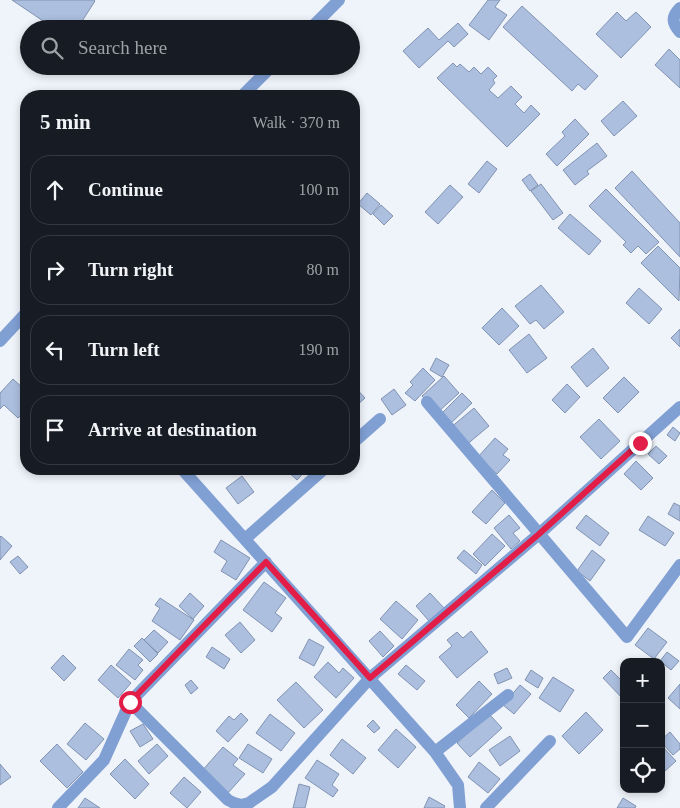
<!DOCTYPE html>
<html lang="en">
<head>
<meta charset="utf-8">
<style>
  :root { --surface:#171b24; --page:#242831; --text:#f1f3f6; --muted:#9ea1a6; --line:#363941 }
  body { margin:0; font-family:"Times New Roman",serif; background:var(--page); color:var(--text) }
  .controls { position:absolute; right:15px; bottom:15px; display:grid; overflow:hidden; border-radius:10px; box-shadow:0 2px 8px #0003 }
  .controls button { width:45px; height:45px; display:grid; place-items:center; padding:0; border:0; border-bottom:1px solid var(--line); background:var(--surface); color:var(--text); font:25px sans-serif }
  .stop { position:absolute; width:15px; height:15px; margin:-11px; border:4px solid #e11d48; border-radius:50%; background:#fff }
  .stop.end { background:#e11d48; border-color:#fff; box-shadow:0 1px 5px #0008 }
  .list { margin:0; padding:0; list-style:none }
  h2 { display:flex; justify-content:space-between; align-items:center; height:65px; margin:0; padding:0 20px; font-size:21px }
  h2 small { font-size:16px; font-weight:400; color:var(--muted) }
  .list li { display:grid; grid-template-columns:32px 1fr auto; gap:15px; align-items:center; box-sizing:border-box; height:70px; margin:0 10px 10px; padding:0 10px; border:1px solid var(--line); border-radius:20px }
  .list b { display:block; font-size:19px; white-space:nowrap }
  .list em { font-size:16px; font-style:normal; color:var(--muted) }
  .icon { flex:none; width:28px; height:28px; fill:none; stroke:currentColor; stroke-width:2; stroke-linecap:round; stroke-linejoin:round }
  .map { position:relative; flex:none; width:680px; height:808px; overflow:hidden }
  .search { position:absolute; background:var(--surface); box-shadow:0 2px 8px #0003; left:20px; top:20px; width:340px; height:55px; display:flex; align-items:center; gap:12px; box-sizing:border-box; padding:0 18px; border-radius:28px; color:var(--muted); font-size:19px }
  .panel { position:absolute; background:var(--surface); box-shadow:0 2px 8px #0003; left:20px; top:90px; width:340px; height:385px; border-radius:20px }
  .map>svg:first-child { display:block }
  .building { fill:#acbfdf; stroke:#8193b2 }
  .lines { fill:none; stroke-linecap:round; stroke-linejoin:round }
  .minor { stroke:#809fd3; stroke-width:12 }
  .route { stroke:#e11d48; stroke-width:6 }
</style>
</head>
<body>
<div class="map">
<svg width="680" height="808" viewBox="0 0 680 808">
  <rect width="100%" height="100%" fill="#eff3fa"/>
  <path class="building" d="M12,0H94L95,1L77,29H55Z
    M488,0H500L495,7L507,15L489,40L469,25Z
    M522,6L598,76L585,90L578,84L572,91L503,27Z
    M617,12L626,21L636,12L651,27L621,58L596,34Z
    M458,23L468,34L454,47L448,41L419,68L403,51L428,28L439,40Z
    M669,49L680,60V88L655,65Z
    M453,63L457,67L460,64L469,72L474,67L481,74L488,67L497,76L493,80L495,83L489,90L498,98L511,86L522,97L515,104L524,113L531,105L540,114L507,147L437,78Z
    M623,101L637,116L614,136L601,121Z
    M575,119L589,134L557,166L546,154L565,136L562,132Z
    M597,143L607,156L587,171L589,174L575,185L563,170Z
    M487,161L497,169L479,193L468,184Z
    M632,171L680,223V257L615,188Z
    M530,174L538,185L530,191L522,180Z
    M541,184L563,213L553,220L531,191Z
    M450,185L463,197L438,224L425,212Z
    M606,189L659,242L646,254L638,246L631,253L623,245L626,242L589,206Z
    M367,193L380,204L371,215L358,204Z
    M381,205L393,216L384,225L373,214Z
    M570,214L601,241L589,255L558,228Z
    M658,246L680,268L679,301L641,263Z
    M541,285L564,312L544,329L536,320L530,324L515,306Z
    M639,288L662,309L649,324L626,303Z
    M502,308L519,326L499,345L482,328Z
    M680,329V347L671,338Z
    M529,334L547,358L527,373L509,350Z
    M593,348L609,368L587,387L571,367Z
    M436,358L449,365L442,377L430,370Z
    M423,368L435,380L415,401L405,393L413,385L410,382Z
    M444,376L459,393L437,413L422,396Z
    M624,377L639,392L618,413L603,398Z
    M13,379L26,391V410L18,418L4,405L0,409V393Z
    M567,384L580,397L565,413L552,400Z
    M354,386L365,398L355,407L354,406Z
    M394,389L406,405L392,415L381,399Z
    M462,393L472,403L449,425L439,416Z
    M474,408L489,426L465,446L450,428Z
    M599,419L620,441L601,459L580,437Z
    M673,427L680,433L675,441L667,435Z
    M495,438L508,449L503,455L510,460L497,474L478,457Z
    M656,446L667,456L659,464L648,454Z
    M636,461L653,478L641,490L624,474Z
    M285,469H307L297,480Z
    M242,476L254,492L238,504L226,488Z
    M492,490L505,503L486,524L472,512Z
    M674,503L680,506V521L668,514Z
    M509,515L520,528L513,533L520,541L511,549L494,528Z
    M586,515L609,533L600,546L576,528Z
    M648,516L674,533L665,546L639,530Z
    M492,534L505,546L485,566L473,554Z
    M1,536L12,546L0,560V537Z
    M221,540L250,558L236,580L221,571L227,561L214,552Z
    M464,550L482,565L476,574L457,558Z
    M592,550L605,560L590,581L577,571Z
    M18,556L28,567L20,574L10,562Z
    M264,582L286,598L275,613L282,618L272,632L243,610Z
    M190,593L204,606L193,619L179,606Z
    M430,593L444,608L429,621L416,606Z
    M160,598L194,620L180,640L152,621L160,608L155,605Z
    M396,601L418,620L402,639L380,619Z
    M240,622L255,640L241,653L225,635Z
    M648,628L667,642L654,659L635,645Z
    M154,630L168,642L158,653L144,640Z
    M380,631L394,646L383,657L369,641Z
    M471,631L488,652L457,678L439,657L452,646L447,640L457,632L463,638Z
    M142,638L158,654L150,662L134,646Z
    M309,639L324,647L314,666L299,658Z
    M212,647L230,659L224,669L206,657Z
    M129,649L143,660L138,665L143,670L135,680L116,665Z
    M667,652L679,661L671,670L660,661Z
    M63,655L76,668L64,681L51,668Z
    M328,662L339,673L343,668L354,678L336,698L314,677Z
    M111,665L131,683L118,698L98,680Z
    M406,665L425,681L417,690L398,674Z
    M507,668L512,678L498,684L494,674Z
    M531,670L543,678L538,688L525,680Z
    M611,670L624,683V700L603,678Z
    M553,677L574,690L560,712L539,698Z
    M191,680L198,688L191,694L185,685Z
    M479,681L492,694L469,718L456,705Z
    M296,682L323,710L304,728L277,700Z
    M680,684V709L668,698Z
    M520,685L531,694L514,714L503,705Z
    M586,712L603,730L579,754L562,736Z
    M241,713L248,720L228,742L216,731L229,716L234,720Z
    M270,714L295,733L281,751L256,733Z
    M489,714L502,728L470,757L457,743Z
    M373,720L380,728L374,733L367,726Z
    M85,723L104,739L86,760L67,744Z
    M143,724L153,739L140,747L130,731Z
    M396,729L416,747L398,768L378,750Z
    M670,732L680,744V749L673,755L661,742V740Z
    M510,736L520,751L500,766L489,750Z
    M342,739L366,758L353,774L330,755Z
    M57,744L83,772L67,788L40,761Z
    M157,744L168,756L149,774L138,761Z
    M248,744L272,759L263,773L239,758Z
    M661,745L676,761L665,771L661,767Z
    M223,747L238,759L233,765L245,774L227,794L201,772Z
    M125,759L149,784L135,799L110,774Z
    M317,760L339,774L332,785L338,790L333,797L305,778Z
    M479,762L500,779L488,793L468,777Z
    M0,764L11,777L0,785Z
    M184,777L201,792L187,808L170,793Z
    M299,784L310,787L305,808H293Z
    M429,797L445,806L444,808H424Z
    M85,798L100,808H78Z
    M623,798L636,806L635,808H617Z"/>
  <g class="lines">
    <path class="minor" d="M680,8C671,17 672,23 680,32
      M310,29L339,0
      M242,96L272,66
      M0,341L26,313
      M427,402L627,637L680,565
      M354,442L380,419
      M182,469L435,752L458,785L460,808
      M245,539L324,469
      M130,702L228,800L234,803L241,805L249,803L272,787L370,678L539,534L680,407
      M435,752L508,695
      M58,808L104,760L130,702L266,562
      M486,808L550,741"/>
  </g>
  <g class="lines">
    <path class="route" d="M130,702L266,562L370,678L539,534L640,443"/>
  </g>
</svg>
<div class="controls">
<button>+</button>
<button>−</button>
<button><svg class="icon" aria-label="locate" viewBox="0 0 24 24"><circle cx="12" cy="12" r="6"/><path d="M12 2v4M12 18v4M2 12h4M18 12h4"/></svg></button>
</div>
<div class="stop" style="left:130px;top:702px"></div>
<div class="stop end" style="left:640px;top:443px"></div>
<div class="search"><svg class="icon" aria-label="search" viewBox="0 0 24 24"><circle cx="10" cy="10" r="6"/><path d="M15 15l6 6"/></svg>Search here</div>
<section class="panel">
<h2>5 min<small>Walk · 370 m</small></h2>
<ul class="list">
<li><svg class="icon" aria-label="ahead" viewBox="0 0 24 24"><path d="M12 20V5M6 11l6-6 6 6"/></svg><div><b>Continue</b></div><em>100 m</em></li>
<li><svg class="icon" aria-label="right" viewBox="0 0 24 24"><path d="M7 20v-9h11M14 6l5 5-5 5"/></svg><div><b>Turn right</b></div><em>80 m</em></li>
<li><svg class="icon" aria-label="left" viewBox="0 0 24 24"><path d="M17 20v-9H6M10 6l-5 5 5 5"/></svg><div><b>Turn left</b></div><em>190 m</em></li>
<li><svg class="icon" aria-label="arrive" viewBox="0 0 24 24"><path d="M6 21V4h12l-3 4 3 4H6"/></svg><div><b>Arrive at destination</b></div></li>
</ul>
</section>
</div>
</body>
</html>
